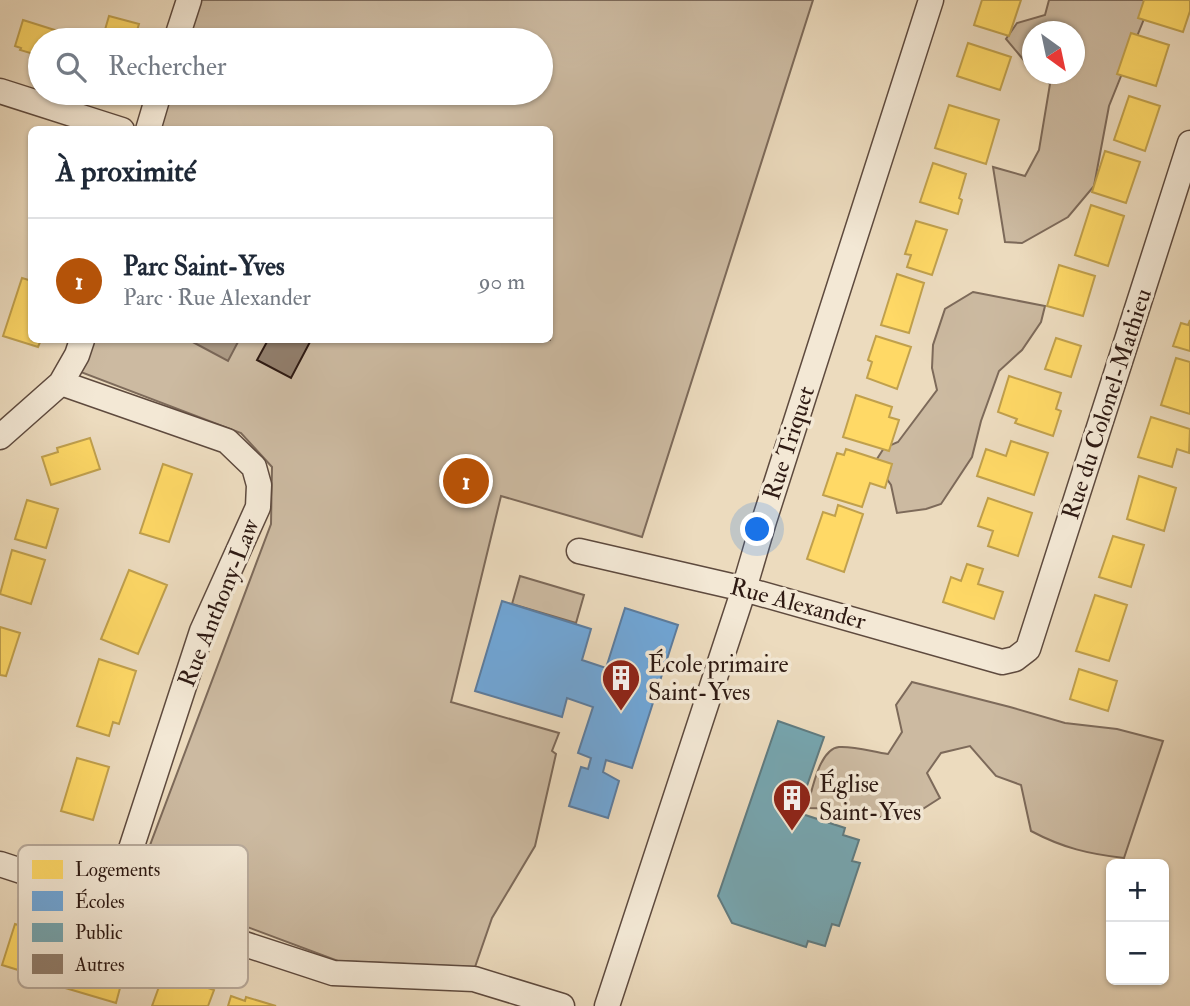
<!DOCTYPE html>
<html lang="fr">
<head>
<meta charset="utf-8">
<style>
  :root { --surface:#fff; --page:#f2f2f3; --text:#1f2937; --muted:#747a83; --line:#e0e1e3; --accent:#b45309 }
  body { margin:0; font-family:"IM FELL Double Pica",serif; background:var(--page); color:var(--text) }
  .controls { position:absolute; right:21px; bottom:21px; display:grid; overflow:hidden; border-radius:10px; box-shadow:0 2px 5px #0004 }
  .controls button { width:63px; height:63px; display:grid; place-items:center; padding:0; border:0; border-bottom:2px solid var(--line); background:var(--surface); color:var(--text); font:35px sans-serif }
  .compass { position:absolute; left:1022px; top:21px; width:63px; height:63px; border-radius:50%; background:var(--surface); box-shadow:0 2px 5px #0004; rotate:147deg }
  .you { position:absolute; left:758px; top:530px; width:24px; height:24px; margin:-18px; border:5px solid #fff; border-radius:50%; background:#1a73e8; box-shadow:0 0 0 10px #1a73e833 }
  .badge { display:grid; place-items:center; width:46px; height:46px; border-radius:50%; background:var(--accent); color:#fff; font-size:23px; font-weight:700 }
  .pin { position:absolute; translate:-50% -50%; border:4px solid #fff; box-shadow:0 2px 7px #0006 }
  .list { margin:0; padding:0; list-style:none }
  h2 { display:flex; justify-content:space-between; align-items:center; height:91px; margin:0; padding:0 28px; font-size:30px }
  h2 small { font-size:23px; font-weight:400; color:var(--muted) }
  .list li { display:grid; grid-template-columns:46px 1fr auto; gap:21px; align-items:center; box-sizing:border-box; height:126px; padding:0 28px; border-top:2px solid var(--line) }
  .list b { display:block; font-size:26px; white-space:nowrap }
  .list p { margin:0; font-size:23px; white-space:nowrap; color:var(--muted) }
  .list em { font-size:23px; font-style:normal; color:var(--muted) }
  .icon { flex:none; width:38px; height:38px; fill:none; stroke:currentColor; stroke-width:2; stroke-linecap:round; stroke-linejoin:round }
  .map { position:relative; flex:none; width:1190px; height:1006px; overflow:hidden }
  .search { position:absolute; background:var(--surface); box-shadow:0 2px 5px #0004; left:28px; top:28px; width:525px; height:77px; display:flex; align-items:center; gap:18px; box-sizing:border-box; padding:0 24px; border-radius:38px; color:var(--muted); font-size:26px }
  .panel { position:absolute; background:var(--surface); box-shadow:0 2px 5px #0004; left:28px; top:126px; width:525px; height:217px; border-radius:10px }
  .map>svg:first-child { display:block }
  .green { fill:#ccbaa1; stroke:#7d6a5a; stroke-width:2 }
  .water { fill:#ab9984; stroke:#796657; stroke-width:2 }
  .homes { fill:#ffd966; stroke:#c0a04d; stroke-width:2 }
  .schools { fill:#6fa8dc; stroke:#5c7da0; stroke-width:2 }
  .public { fill:#76a5af; stroke:#607b80; stroke-width:2 }
  .building { fill:#917e6c; stroke:#2e1a13; stroke-width:2 }
  .lines { fill:none; stroke-linecap:round; stroke-linejoin:round }
  .minor-casing { stroke:#5e4a3e; stroke-width:27 }
  .minor { stroke:#f3e8d5; stroke-width:24 }
  .labels { text-anchor:middle; dominant-baseline:central; stroke-width:7; stroke-linejoin:round; paint-order:stroke }
  .street-label { font-size:24px; fill:#2e1a13; stroke:#f3e8d5 }
  .poi-label { font-size:24px; fill:#2e1a13; stroke:#f3e8d5; text-anchor:start }
  .key { fill:#f3e8d5; stroke:#b8aa9b; stroke-width:2 }
  .key-label { font-size:19px; fill:#2e1a13 }
</style>
</head>
<body>
<div class="map">
<svg width="1190" height="1006" viewBox="0 0 1190 1006">
  <rect width="100%" height="100%" fill="#ecdbbe"/>
  <filter id="stains"><feTurbulence type="fractalNoise" baseFrequency=".00286" numOctaves="4"/><feColorMatrix values="0 0 0 0 .2 0 0 0 0 .09 0 0 0 0 .02 0 0 0 .5 -.17"/></filter>
  <radialGradient id="worn" r=".72"><stop offset=".6" stop-color="#630" stop-opacity="0"/><stop offset="1" stop-color="#630" stop-opacity=".3"/></radialGradient>
  <path class="green" d="M195,0H813L642,537L501,496L451,702L559,733L552,751L556,754L535,846L492,918L475,967L338,961L135,885L271,524L272,467L241,433L78,371L88,340H550V130L154,129L166,93H541V40H182Z
    M1049,0H1146L1148,9L1109,106L1094,186L1068,217L1022,243L1005,242L993,167L1025,176L1039,150L1050,84L1037,74H1074V32H1032V70L1006,39L1017,23L1045,15Z
    M973,292L1045,306L1041,322L1022,350L999,371L981,421L972,457L941,504L926,509L897,513L891,485L875,462L884,448L898,442L937,390L932,368L933,345L945,309Z
    M520,576L584,595L576,623L512,604Z
    M912,682L1010,707L1065,723L1117,729L1163,741L1124,858C1089,854 1063,848 1031,831L1021,785L996,776L970,746L941,753L927,773L940,798L918,812L884,818L851,809L807,808C812,791 819,749 839,747C855,746 873,752 888,754L902,732L896,705Z"/>
  <path class="water" d="M189,340H239L228,361Z"/>
  <path class="homes" d="M982,0H1021L1009,36L974,25Z
    M1144,0H1190V11L1183,32L1138,18Z
    M109,16L139,24L134,40H102Z
    M23,20L61,32L59,40H40V54L37,55L20,50L21,48L15,46Z
    M1131,33L1169,45L1156,86L1117,74Z
    M968,43L1011,57L1000,90L957,76Z
    M1129,96L1160,106L1145,151L1114,140Z
    M949,105L999,120L986,164L935,148Z
    M1105,151L1140,162L1126,203L1092,192Z
    M933,163L966,174L959,198L962,200L958,214L920,202Z
    M1091,205L1124,216L1108,266L1075,255Z
    M916,221L947,230L932,275L907,267L911,255L905,254Z
    M1059,265L1095,276L1083,316L1047,306Z
    M897,274L924,283L909,333L881,325Z
    M22,278L32,281V340H41L38,347L3,336Z
    M1190,320V351L1173,346L1181,323L1188,325Z
    M876,336L911,347L897,389L867,378L872,362L868,360Z
    M1056,338L1081,346L1071,377L1045,369Z
    M1176,358L1190,362V414L1161,405Z
    M1009,376L1061,393L1056,409L1061,411L1053,436L1015,423L1017,419L998,412Z
    M856,395L892,407L889,417L899,420L889,451L843,437Z
    M1151,417L1190,429L1189,453L1177,449L1172,467L1138,457Z
    M90,438L100,469L51,485L42,457L58,452L57,448Z
    M1011,441L1048,453L1034,495L977,476L986,449L1006,456Z
    M846,449L892,464L885,488L870,483L862,507L823,495L837,453L844,455Z
    M163,464L192,474L169,542L140,533Z
    M1139,476L1176,488L1164,531L1127,519Z
    M988,498L1032,513L1018,556L988,546L993,531L978,526Z
    M27,500L58,509L46,548L15,539Z
    M838,505L863,514L844,572L807,559L823,512L835,516Z
    M1113,536L1144,545L1131,587L1099,577Z
    M12,550L45,560L31,604L0,594Z
    M967,564L983,569L978,584L1003,592L994,619L943,602L951,577L961,581Z
    M129,570L167,585L138,654L101,639Z
    M1095,595L1127,605L1109,661L1076,651Z
    M0,627L20,633L6,676L0,675Z
    M99,659L136,671L119,724L113,722L109,736L77,726Z
    M1079,669L1117,681L1108,711L1070,699Z
    M77,758L109,767L93,820L61,811Z
    M15,924L57,938L44,978L2,965Z
    M75,942L104,950L103,955L127,962L116,1003L62,987Z
    M164,973L214,990L208,1006H152Z
    M231,996L245,1001L246,997L276,1006H228Z"/>
  <path class="schools" d="M502,601L591,629L582,660L606,668L625,608L678,625L632,768L606,760L603,772L619,781L608,818L569,806L581,767L588,769L591,758L578,753L593,707L567,698L562,717L475,691Z"/>
  <path class="public" d="M778,721L824,737L802,800L797,799L793,811L845,828L843,835L859,840L852,861L860,863L839,926L832,924L825,946L808,941L806,947L732,923L718,896Z"/>
  <path class="building" d="M268,340H311L291,378L257,360Z"/>
  <g class="lines">
    <g class="minor-casing">
      <path id="minor" d="M176,40L189,0
        M0,91L122,130
        M148,130L159,93
        M61,383L227,441L254,467L259,485L258,507L202,631L114,901
        M0,437L61,383L77,355L82,340
        M579,551L744,589L1002,662L1015,659L1028,649L1190,143
        M0,864L333,973L474,979L562,1006
        M607,1006L744,589L764,521L931,0"/>
    </g>
    <use href="#minor" class="minor"/>
  </g>
  <defs>
    <g id="building-pin" transform="scale(2.0125)"><path d="M0 17L-7.5 6A9.5 9.5 0 1 1 7.5 6Z" fill="#8f2418" stroke="#f3e8d5"/><path d="M-4-6H4V6H1V3H-1V6H-4ZM-2.5-4.3h1.7v1.8h-1.7ZM.8-4.3h1.7v1.8H.8ZM-2.5-1h1.7V.8h-1.7ZM.8-1h1.7V.8H.8Z" fill="#fff"/></g>
  </defs>
  <g fill-rule="evenodd">
    <use href="#building-pin" x="621" y="678"/>
    <use href="#building-pin" x="792" y="798"/>
  </g>
  <g class="labels">
    <g class="street-label">
      <text transform="translate(1107 404) rotate(-72)">Rue du Colonel-Mathieu</text>
      <text transform="translate(789 443) rotate(-72)">Rue Triquet</text>
      <text transform="translate(219 603) rotate(-68)">Rue Anthony-Law</text>
      <text transform="translate(798 604) rotate(15)">Rue Alexander</text>
    </g>
    <g class="poi-label">
      <text x="648" y="664">École primaire<tspan x="648" dy="28">Saint-Yves</tspan></text>
      <text x="819" y="784">Église<tspan x="819" dy="28">Saint-Yves</tspan></text>
    </g>
  </g>
  <rect x="18" y="845" width="230" height="143" rx="10" class="key"/>
  <rect x="32" y="860" width="31" height="19" fill="#ffd966"/>
  <rect x="32" y="891" width="31" height="20" fill="#6fa8dc"/>
  <rect x="32" y="923" width="31" height="19" fill="#76a5af"/>
  <rect x="32" y="954" width="31" height="20" fill="#917e6c"/>
  <g class="key-label">
    <text x="75" y="876">Logements</text>
    <text x="75" y="908">Écoles</text>
    <text x="75" y="939">Public</text>
    <text x="75" y="971">Autres</text>
  </g>
  <rect width="100%" height="100%" filter="url(#stains)"/>
  <rect width="100%" height="100%" fill="url(#worn)"/>
</svg>
<div class="controls">
<button>+</button>
<button>−</button>
</div>
<svg class="compass" viewBox="-18 -18 36 36"><path d="M0-13l5 13h-10z" fill="#e53935"/><path d="M0 13l5-13h-10z" fill="#747a83"/></svg>
<div class="you"></div>
<div class="pin badge" style="left:466px;top:481px">1</div>
<div class="search"><svg class="icon" aria-label="search" viewBox="0 0 24 24"><circle cx="10" cy="10" r="6"/><path d="M15 15l6 6"/></svg>Rechercher</div>
<section class="panel">
<h2>À proximité<small></small></h2>
<ul class="list">
<li><span class="badge">1</span><div><b>Parc Saint-Yves</b><p>Parc · Rue Alexander</p></div><em>90 m</em></li>
</ul>
</section>
</div>
</body>
</html>
